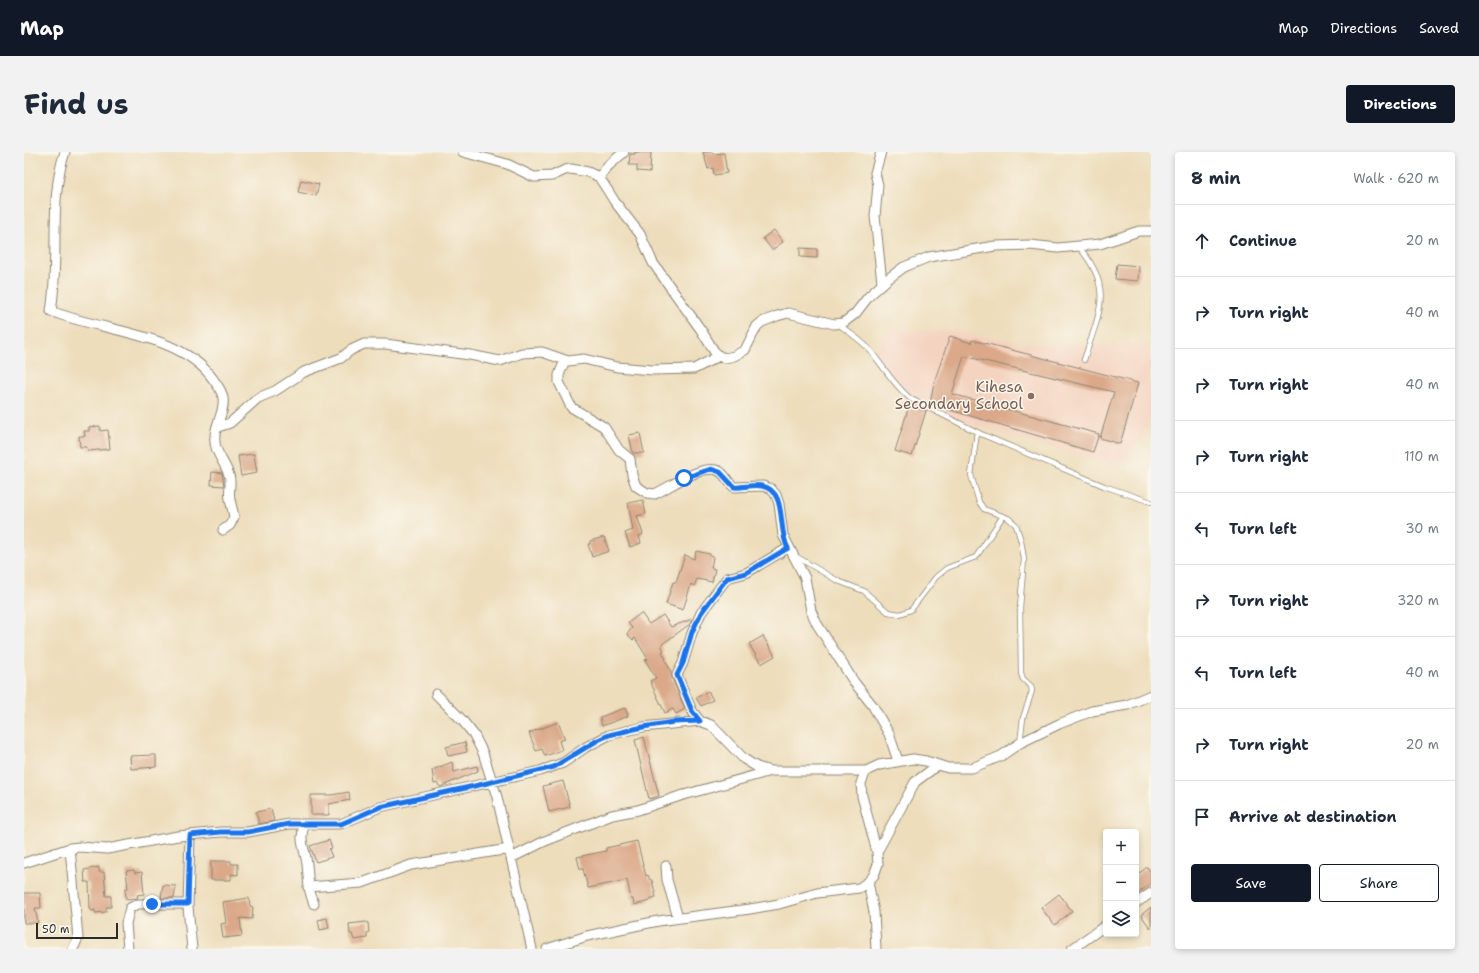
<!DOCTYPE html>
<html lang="en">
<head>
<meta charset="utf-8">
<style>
  :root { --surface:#fff; --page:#f2f2f3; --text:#1f2937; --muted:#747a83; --line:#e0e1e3; --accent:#111827 }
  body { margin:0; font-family:"Shantell Sans",sans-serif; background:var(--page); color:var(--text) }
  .controls { position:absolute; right:12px; bottom:12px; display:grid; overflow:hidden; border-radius:4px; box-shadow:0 2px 6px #0003 }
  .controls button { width:36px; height:36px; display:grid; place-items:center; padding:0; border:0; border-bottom:1px solid var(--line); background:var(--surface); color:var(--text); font:20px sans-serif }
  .scale { position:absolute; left:12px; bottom:10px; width:82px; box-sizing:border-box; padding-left:4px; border:2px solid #2b2b2b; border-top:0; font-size:11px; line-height:14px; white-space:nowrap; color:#2b2b2b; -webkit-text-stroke:3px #fbf7ec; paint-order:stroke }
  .stop { position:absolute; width:12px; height:12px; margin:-9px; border:3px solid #1a73e8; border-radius:50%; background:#fff }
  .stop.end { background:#1a73e8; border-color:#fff; box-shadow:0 1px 4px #0008 }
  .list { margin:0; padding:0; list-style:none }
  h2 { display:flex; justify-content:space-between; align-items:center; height:52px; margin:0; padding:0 16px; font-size:17px }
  h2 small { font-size:13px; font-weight:400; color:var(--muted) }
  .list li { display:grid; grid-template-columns:26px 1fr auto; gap:12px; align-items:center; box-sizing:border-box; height:72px; padding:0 16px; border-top:1px solid var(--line) }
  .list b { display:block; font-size:15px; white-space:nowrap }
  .list em { font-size:13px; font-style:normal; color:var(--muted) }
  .actions { display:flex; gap:8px; padding:12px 16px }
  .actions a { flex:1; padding:9px 0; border:1px solid var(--accent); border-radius:4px; text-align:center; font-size:14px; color:var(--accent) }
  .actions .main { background:var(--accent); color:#fff }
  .icon { flex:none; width:22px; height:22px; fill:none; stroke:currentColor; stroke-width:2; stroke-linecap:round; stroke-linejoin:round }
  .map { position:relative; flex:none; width:1127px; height:797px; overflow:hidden; border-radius:4px }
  header { display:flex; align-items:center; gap:24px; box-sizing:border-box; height:56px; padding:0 20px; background:var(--accent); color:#fff }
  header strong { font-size:19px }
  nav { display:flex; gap:22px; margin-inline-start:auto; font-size:14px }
  .intro { display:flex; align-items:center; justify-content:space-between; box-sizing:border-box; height:96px; padding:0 24px }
  h1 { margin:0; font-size:28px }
  .button { padding:10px 18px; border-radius:4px; background:var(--accent); color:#fff; font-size:14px; font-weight:700 }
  main { display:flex; gap:24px; padding:0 24px }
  aside { flex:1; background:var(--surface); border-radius:4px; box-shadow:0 2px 6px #0003 }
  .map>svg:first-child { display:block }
  .built { fill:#f4d3c0 }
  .building { fill:#dba989 }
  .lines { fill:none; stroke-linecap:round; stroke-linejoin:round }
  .service-casing { stroke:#8c8473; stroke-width:6 }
  .minor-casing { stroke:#8c8473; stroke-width:11 }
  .service { stroke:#fff; stroke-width:4.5 }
  .minor { stroke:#fff; stroke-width:9 }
  .route { stroke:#1a73e8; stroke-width:5 }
  .education-dot { fill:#8d6e63; stroke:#fbf7ec; stroke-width:1.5 }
  .labels { text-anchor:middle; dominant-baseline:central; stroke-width:3; stroke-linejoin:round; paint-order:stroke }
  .education-label { font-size:15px; fill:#785e54; stroke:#fbf7ec; text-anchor:end }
</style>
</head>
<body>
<header>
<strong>Map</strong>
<nav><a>Map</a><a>Directions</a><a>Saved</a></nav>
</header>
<div class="intro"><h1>Find us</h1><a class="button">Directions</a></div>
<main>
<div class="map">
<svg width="1127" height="797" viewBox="0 0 1127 797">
  <rect width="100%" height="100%" fill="#fbf7ec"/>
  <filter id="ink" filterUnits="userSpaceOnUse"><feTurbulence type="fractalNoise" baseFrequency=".025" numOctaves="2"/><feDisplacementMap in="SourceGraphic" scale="8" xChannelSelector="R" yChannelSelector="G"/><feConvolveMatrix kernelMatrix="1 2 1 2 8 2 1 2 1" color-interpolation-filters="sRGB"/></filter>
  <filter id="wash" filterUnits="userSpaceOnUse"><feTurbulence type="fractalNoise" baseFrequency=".012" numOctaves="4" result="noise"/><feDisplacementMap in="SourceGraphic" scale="16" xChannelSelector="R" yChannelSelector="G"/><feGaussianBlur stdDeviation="0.9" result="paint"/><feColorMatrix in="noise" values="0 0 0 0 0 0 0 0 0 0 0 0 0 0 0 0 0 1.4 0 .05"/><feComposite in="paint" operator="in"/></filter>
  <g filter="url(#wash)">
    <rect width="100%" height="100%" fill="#edddbb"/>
    <path class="built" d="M864,179H928L1007,192L1127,194V264L1119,286L1095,314L988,285L901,259L873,230L851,200Z"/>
    <g id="blocks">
      <path class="building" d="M611,0H627L626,20L613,19V13H605L606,2H611Z
        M679,0H688L689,2L700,1L703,21L690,23L689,16L684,17Z
        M277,28L295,32L292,44L274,40Z
        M750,78L759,90L748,98L739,86Z
        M776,96L793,97V106L776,105Z
        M1093,112L1115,114L1114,129L1091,127Z
        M926,184L947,191L948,188L984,197L1114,231L1096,292L1076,286L1090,240L940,204L928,242L1075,282L1069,300L906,252L910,230Z
        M885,254L902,259L888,304L871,299Z
        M76,274V279L84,278L86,297L64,299L63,295H56L55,284H61L60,279H65V275Z
        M616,281L620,301H609L605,283Z
        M230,302L233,321L217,324L214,304Z
        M188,320L198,321L200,334L187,333Z
        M619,348L622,362L613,364L619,382L615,384L617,391L606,395L601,381L609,378L604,351Z
        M580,385L585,399L568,405L564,392H566V389Z
        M672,399L686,402V404L689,405L687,416L691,417L688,430L673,427L670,434L667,432L659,458L642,452L649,430H652L661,403L670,407Z
        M617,461L625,472L639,463L647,475L668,467L666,472L637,493L640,499L638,500L642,507L641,508L646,517L648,526L661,557L652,562L649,557L641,561L626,529L632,526L621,508L624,507L611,486L609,488L603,482L608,476L604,471Z
        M739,484L751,504L737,512L725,492Z
        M684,539L689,548L677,554L672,546Z
        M601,556L604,564L578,574L576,565Z
        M534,570L541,587L535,589L538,598L521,604L518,597L512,599L505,581Z
        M620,585L635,644L625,647L611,588Z
        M441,590L443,600L424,604L422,595Z
        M132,603V615L107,617L106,604Z
        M428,610L430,620L453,614L454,619L416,635L413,631L410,632L408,618Z
        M539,629L546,655L525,660L519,634Z
        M325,640L326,648L305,652V663H287V643H307Z
        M247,657L250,669L235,672L232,660Z
        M305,688L308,696L305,697L308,705L292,710L286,694Z
        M613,689L622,724L624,723L626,728H628L632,745L625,747L626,749L610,753L609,747H607L603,728L564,736L559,717H556L553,705L582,699V696Z
        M187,709H207V712H214V723L207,722V728H187Z
        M75,715V720H80L82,744H87V755H82V760L71,761V758L68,759L66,757L65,730H61L60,718Z
        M1123,715L1127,720V731L1112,743V724Z
        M110,718L111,721L118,720L120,742L113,743L114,746L102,747L101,737L104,736L102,719Z
        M139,733L152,734L150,746H137Z
        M0,741H16L17,756H11L14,771H0Z
        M1035,742L1048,759L1031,773L1017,756Z
        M225,746L226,754L229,755L228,767L216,766L218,784L199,786L197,772L202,771L199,750Z
        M1127,755V777L1117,763Z
        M303,766L305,776L296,778L294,768Z
        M342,770L344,771L345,780L343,781V786L330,788L328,782H326L325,772Z"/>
    </g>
  </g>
  <g filter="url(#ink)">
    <use href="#blocks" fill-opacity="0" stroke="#8c8473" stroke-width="1"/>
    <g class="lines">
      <g class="service-casing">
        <path id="service" d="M1054,94C1091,136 1075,161 1060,208
          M814,172C825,180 835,187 844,196C859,213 869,233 887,247L957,282L1080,334L1127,350
          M953,280L947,323L955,350L960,357L984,366L992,373L997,389L1000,407L996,455L997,521L999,527L1007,534L1008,539L999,566L996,591
          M773,405L814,429L840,439L864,460L876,462L887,458L912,425L923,416L952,405L979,364"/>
      </g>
      <g class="minor-casing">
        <path id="minor" d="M41,0C24,48 36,108 27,159C77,180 156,180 189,227C193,233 198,238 199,246C201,260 192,270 191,284C189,299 201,310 205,323C208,331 204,339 206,347C207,353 209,359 210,365L206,373L199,378
          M439,0L483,12L510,25L528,24L541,18L547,17L564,20L575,25L591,50L616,82L629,111L677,178L690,199L695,204L701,206L710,204L721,198L733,174L738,170L753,164L764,161L810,172L819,171L831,162L845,144L865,126L880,115L905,105L971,94L1006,93L1034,96L1076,92L1115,79H1127
          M857,0L851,21L854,33L851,64L858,131
          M575,25L584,14L600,0
          M541,208L535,223V230L547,255L580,275L595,298L606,307L608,323L612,334L623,341L631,342C646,335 679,311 695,319C701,322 704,331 710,335L739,334L747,337L752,343L755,352L759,383L781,426L787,459L793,472L830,530L849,554L865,582L874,609
          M194,275L206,271L234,246L251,239L280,220L317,206L327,198L340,192H361L446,203L476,209L498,201L518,200L544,209L560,207L593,215L628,218L670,217L695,204
          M412,542L438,568L450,583L459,601L473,645L508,797
          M676,569L668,559L653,523L659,511L668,481L677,461L703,426L722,421L764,396
          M281,672C274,687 281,697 283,712C285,730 283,734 290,752
          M166,683L164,755L168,797
          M46,696L54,786L49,797
          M853,700L891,630L914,613
          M487,706L521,689L588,663L614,658L656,644L747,619
          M0,711L46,696L56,695L83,697L154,684L197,680H224L265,672H317L356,655L516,619L539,611L562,595L585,583L619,575L676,569L687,573L720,607L733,615L747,619H842
          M642,714L643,728L654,766
          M844,730L850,760L852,797
          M284,735L338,731L387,713L485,697
          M1112,751L1127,741
          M104,797L102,771L106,756L114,752H164
          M523,797L563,784L634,769L726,757L755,752L793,741L835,736L844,730L850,723L854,712L853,700L838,644L837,631L842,619L855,613L889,607L902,609L924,616H948L977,604L996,591L1035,572L1068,559L1103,553L1127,543
          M1048,797L1082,773"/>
      </g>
      <use href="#service" class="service"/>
      <use href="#minor" class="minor"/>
    </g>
  </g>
  <g class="lines" filter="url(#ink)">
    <path class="route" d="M128,752H164L166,683L197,680H224L265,672H317L356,655L455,633L530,615L574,588L585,583L619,575L650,570L676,569L668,559L653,523L659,511L668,480L677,461L703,426L722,421L764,396C753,378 764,339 738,334C729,332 719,336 710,335L696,320L687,317L660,326"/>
  </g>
  <circle class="education-dot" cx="1007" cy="244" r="4"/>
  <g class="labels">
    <g class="education-label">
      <text x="999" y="235">Kihesa<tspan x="999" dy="17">Secondary School</tspan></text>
    </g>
  </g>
</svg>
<div class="controls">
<button>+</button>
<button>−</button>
<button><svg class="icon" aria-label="layers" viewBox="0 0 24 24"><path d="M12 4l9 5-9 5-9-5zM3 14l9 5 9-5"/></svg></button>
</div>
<div class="scale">50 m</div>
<div class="stop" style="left:660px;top:326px"></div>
<div class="stop end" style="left:128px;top:752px"></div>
</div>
<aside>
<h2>8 min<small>Walk · 620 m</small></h2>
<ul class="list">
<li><svg class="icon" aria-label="ahead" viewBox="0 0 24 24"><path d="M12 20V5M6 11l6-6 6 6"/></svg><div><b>Continue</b></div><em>20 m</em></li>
<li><svg class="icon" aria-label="right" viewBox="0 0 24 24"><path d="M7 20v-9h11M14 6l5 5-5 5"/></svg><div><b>Turn right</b></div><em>40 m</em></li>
<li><svg class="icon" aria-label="right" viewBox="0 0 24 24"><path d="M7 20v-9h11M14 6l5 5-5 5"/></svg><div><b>Turn right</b></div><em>40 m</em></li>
<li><svg class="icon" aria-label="right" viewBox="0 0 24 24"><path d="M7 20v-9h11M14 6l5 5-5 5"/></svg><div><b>Turn right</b></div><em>110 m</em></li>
<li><svg class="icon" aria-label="left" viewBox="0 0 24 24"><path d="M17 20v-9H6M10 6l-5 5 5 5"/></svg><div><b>Turn left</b></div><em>30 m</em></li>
<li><svg class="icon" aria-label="right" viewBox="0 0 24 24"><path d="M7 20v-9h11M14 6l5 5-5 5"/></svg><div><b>Turn right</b></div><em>320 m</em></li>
<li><svg class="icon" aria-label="left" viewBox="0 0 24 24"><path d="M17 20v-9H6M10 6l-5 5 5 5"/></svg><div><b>Turn left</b></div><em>40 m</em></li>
<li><svg class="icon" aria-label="right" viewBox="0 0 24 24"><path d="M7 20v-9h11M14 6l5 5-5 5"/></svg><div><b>Turn right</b></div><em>20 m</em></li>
<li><svg class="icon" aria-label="arrive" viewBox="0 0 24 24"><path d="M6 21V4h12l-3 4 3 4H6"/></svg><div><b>Arrive at destination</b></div></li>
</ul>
<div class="actions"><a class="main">Save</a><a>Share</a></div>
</aside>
</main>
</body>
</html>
